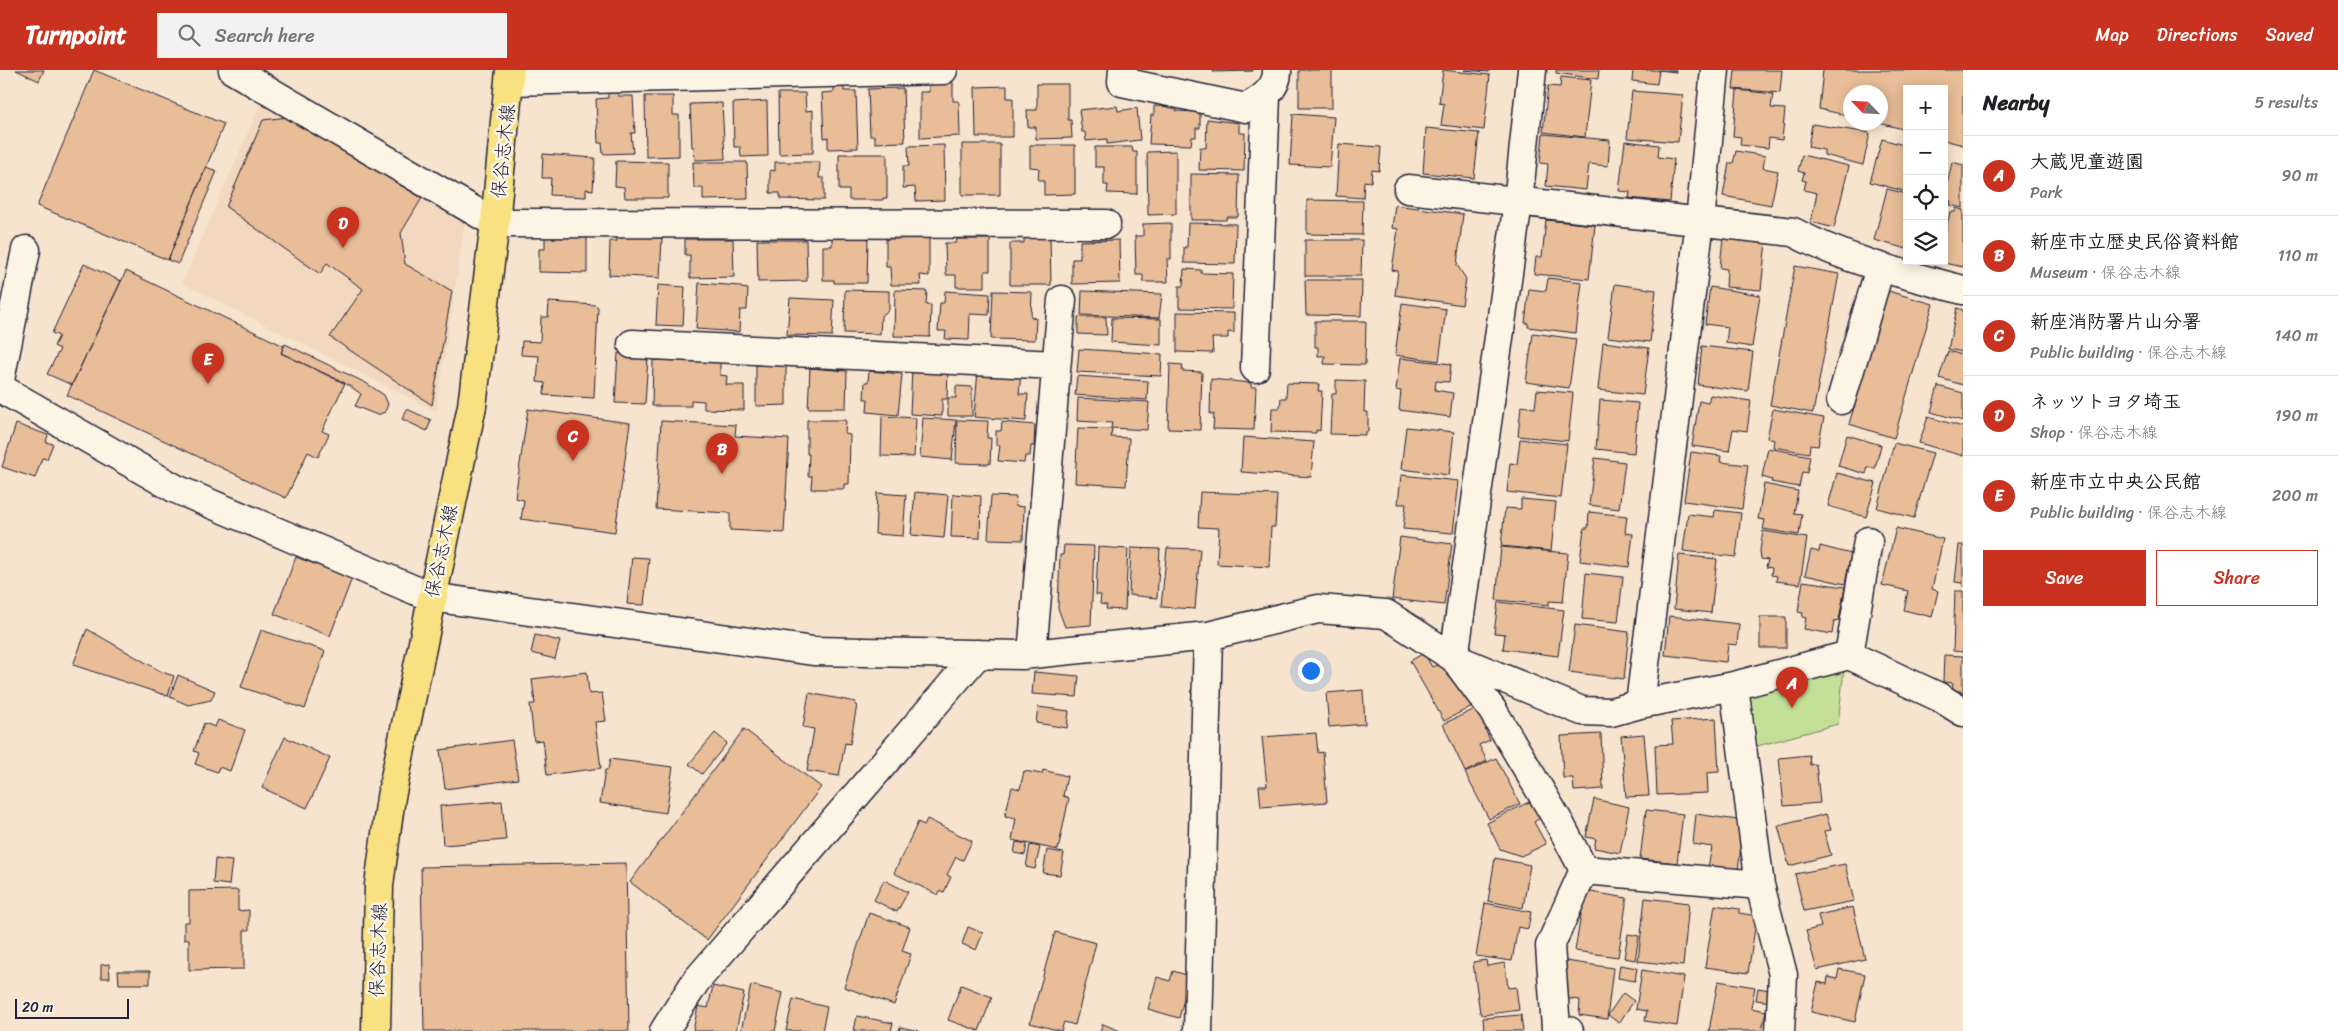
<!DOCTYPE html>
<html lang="en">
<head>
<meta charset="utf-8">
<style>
  :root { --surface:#fff; --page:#f2f2f2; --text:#202124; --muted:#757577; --line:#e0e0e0; --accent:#c8321e }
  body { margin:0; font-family:Sriracha,"Klee One",sans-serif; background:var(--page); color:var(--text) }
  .controls { position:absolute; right:15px; top:15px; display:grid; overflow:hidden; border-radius:0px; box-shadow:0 2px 12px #0003 }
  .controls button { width:45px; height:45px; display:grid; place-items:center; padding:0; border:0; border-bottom:1px solid var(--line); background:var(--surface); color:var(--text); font:25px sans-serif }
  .compass { position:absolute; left:1843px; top:15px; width:45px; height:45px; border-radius:50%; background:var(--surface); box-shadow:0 2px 12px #0003; rotate:295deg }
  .scale { position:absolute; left:15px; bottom:12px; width:114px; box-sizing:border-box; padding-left:5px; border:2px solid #22223b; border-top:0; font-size:14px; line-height:18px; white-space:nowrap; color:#22223b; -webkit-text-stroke:4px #fcf5e5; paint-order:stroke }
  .you { position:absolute; left:1310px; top:600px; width:18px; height:18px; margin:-12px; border:4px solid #fff; border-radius:50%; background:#1a73e8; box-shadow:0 0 0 8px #1a73e833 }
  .badge { display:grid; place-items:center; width:32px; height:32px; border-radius:50%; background:var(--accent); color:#fff; font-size:16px; font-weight:700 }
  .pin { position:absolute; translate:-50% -41px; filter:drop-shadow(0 1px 2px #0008) }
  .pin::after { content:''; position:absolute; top:26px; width:18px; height:15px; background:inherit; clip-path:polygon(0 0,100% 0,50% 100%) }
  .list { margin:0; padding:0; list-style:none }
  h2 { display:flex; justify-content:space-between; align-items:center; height:65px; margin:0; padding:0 20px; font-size:21px }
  h2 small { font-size:16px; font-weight:400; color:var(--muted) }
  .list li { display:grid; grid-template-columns:32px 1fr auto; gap:15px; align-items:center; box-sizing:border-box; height:80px; padding:0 20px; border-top:1px solid var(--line) }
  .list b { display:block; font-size:19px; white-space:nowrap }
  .list p { margin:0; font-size:16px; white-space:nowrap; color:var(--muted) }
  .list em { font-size:16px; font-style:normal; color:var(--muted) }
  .actions { display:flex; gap:10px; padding:15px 20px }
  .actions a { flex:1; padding:11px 0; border:1px solid var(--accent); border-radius:0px; text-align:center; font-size:18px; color:var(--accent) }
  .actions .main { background:var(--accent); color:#fff }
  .icon { flex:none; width:28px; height:28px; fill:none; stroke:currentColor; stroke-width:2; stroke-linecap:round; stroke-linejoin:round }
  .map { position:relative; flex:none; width:1963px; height:961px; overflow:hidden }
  header { display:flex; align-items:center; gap:30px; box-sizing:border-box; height:70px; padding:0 25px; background:var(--accent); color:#fff }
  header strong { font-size:24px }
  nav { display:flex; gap:28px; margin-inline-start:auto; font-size:18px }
  .search { width:350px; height:45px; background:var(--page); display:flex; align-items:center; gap:12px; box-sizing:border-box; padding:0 18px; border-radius:0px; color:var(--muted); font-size:19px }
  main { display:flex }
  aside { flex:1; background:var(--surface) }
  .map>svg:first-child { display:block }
  .built { fill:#f2d8be }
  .green { fill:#c4e097; stroke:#738169 }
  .building { fill:#e8bd98; stroke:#22223b }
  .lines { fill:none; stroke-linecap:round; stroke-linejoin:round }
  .street-casing { stroke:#22223b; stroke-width:31 }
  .primary-casing { stroke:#22223b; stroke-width:31 }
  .street { stroke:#fcf5e5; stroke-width:28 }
  .primary { stroke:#f9e181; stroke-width:28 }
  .labels { text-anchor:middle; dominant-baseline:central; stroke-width:5; stroke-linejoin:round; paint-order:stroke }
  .street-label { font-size:19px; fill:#22223b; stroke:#fcf5e5 }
</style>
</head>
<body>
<header>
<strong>Turnpoint</strong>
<div class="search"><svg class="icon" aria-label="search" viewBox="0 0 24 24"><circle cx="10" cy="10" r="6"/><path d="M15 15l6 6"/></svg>Search here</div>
<nav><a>Map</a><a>Directions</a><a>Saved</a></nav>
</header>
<main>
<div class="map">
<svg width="1963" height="961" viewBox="0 0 1963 961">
  <rect width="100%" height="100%" fill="#f6e4ce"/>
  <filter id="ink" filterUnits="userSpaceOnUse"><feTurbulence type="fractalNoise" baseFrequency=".02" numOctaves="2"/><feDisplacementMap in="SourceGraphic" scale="10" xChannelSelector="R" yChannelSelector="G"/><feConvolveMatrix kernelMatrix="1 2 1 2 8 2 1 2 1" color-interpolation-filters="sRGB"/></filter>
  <g filter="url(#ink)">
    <path class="built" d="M263,28L466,146L436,341L182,213Z"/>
    <path class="green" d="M1844,599L1838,654L1750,678L1741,622Z"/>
    <path class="building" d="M16,0H44L39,11Z
      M94,0L224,54L168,190L37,136Z
      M1213,0H1253V1L1213,2Z
      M1299,0H1332V38H1299Z
      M1443,0L1490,5L1484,60L1441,55L1444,34L1439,33Z
      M1464,0H1489V2Z
      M1556,0H1599L1598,9L1556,3Z
      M1633,0H1676V2L1659,0L1657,14L1632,11Z
      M1735,0H1782L1780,23L1733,19Z
      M1823,0H1963V75L1944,70V19H1907V60L1875,52H1880V22H1850V46L1819,39Z
      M1561,7L1591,10L1585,67L1543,62L1548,16L1560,17Z
      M929,12H953V31H959L960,66L920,68V22H929Z
      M1037,14H1068V50H1071L1072,68L1036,69V57H1028L1027,40H1037Z
      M834,16H844V21H856L858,78L828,79V67L824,68L822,23L834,22Z
      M1007,16V28H1013V67H976L975,17Z
      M903,18L905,72L875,73V66H870L868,19Z
      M1737,20L1773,24L1771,38L1785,39L1782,70L1769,68L1768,78L1740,75L1741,67L1733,66Z
      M618,21V26H633L635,63H631L633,83L603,84L602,73H598L596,29L608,28V22Z
      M1632,21L1683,25L1678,72L1627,68Z
      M778,23H805L806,41L813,40V83L779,84Z
      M645,26H673V45H679V86L646,87Z
      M767,31L768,86L741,87L740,77H734L733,33Z
      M722,33L725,89L695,90L694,77H692L690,34Z
      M1117,36L1118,41L1137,38L1140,70L1107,74V69L1086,71L1085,62H1082L1079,40Z
      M1154,36L1177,37L1176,41L1200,42V58H1196V67H1192L1191,75L1149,74L1151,45H1154Z
      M1293,44L1334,47L1330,97L1290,95Z
      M288,47L422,128L401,163L405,194L452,221L432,335L330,267L363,219L327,193L320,204L226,137L263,50Z
      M1207,49L1239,53V63H1245L1244,101L1199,100L1200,77L1206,78Z
      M1812,54L1870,63L1863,95L1824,85V80L1808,77Z
      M1426,58L1479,63L1474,108L1423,103Z
      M1543,64L1610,70L1608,96L1589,94L1586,120L1546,116L1548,94L1540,93Z
      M1882,69L1907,76V122L1870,112Z
      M1625,71L1659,75L1658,87L1674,89L1670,132L1629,128L1630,122L1619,121Z
      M962,74H1000V125H962Z
      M1339,74L1381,77L1379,101L1372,100L1371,112L1364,111L1363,128L1336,126Z
      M944,75L945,130L916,131L915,117L903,118V96H909L908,76Z
      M1030,75H1075V124L1044,125V110H1038L1039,98L1030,97Z
      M1095,77H1132L1133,82H1137V124L1107,123L1108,115H1104V97H1095Z
      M1176,81V144L1148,145L1147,82Z
      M1736,81L1765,86L1763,98L1778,101L1771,135L1723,126L1729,93H1733Z
      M543,84L595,88L593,120L586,119V127L550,125L551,108H542Z
      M839,84H887V128H883V130H849V120H839Z
      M1802,85L1849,96L1834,158L1811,152L1817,123L1804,120L1806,111L1802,110L1804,103L1798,101Z
      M616,91L668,92V128H625L624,117L615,116Z
      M693,92H747L748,129L703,130V118H694Z
      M775,92H820L819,108H824V130L780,129V123H770V100L775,101Z
      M1952,92L1963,95V138L1950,135L1951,131L1944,129Z
      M206,97L217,101L178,194L168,190Z
      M1191,104L1239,105L1238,147H1227L1226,150H1191Z
      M1887,119L1907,124V179L1874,170Z
      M1307,130L1363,131L1362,165L1307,164Z
      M1395,135L1463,144L1457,195L1466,209L1462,235L1395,225L1398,201L1392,200L1398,159L1392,158Z
      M1956,138L1963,140V197L1939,192L1944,191V169L1950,142H1955Z
      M1546,150L1595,155L1589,209L1534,204L1536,187H1542Z
      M1171,153V189H1167L1168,212H1143V205H1136L1135,166H1143V154Z
      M1188,153L1236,154L1235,194L1184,193V177H1187Z
      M545,165H587V203L539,202V179H545Z
      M617,166L662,168L660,208L609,205L610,171H617Z
      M1723,167L1766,171L1761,220L1726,217L1727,199L1720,198Z
      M832,168H868L867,213H834V210H823V176H832Z
      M929,168V206L920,205L921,215H891L890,197H886V169Z
      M1024,168H1050L1051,215H1010V173H1024Z
      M685,169H733L734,207L690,208V185H685Z
      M957,169H990V201H985V217H956V205H946L945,173H956Z
      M757,170H806L807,211L758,212Z
      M1119,170L1120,213L1072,214V189H1080V171Z
      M1305,170H1362L1361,206H1305Z
      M84,194L121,211L72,315L47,304L60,279L54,276L59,266L52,263Z
      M1795,196L1839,204L1813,343L1770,335Z
      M1184,199L1201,200V203L1233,204L1232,239L1179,238V216H1183Z
      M126,201L284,276L281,283L345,313L322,361L329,364L318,387L308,382L286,428L67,325Z
      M1548,208L1582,212L1576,263L1528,257V253H1525L1529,219L1546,221Z
      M1305,210H1362L1361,246L1306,245Z
      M699,213L740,216L741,218L748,219L747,240H740L739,262L696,259Z
      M1615,214L1656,220L1650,272L1608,267Z
      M658,215L685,217L683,256L656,255Z
      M1710,217L1760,225L1752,277L1726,273L1728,257L1705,254Z
      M845,220L889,221V240L881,246L880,264L844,263Z
      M895,220L927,221L926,235H931L930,267L894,266Z
      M945,221L990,224L989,245L970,244L969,270L945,269L946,261H938L940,233H944Z
      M993,221L1032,222L1031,247L1036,248L1035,270L991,269Z
      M1082,221L1162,224L1159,248L1081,245Z
      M1888,221L1933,234L1894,368L1849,354Z
      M790,228L834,230L832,266L787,265Z
      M549,232L595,235L598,237L594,328L544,325L545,313L537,312L539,286L521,285L522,271L540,272L541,247H548Z
      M1402,233L1446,239L1439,291L1395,285Z
      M1957,238L1963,240V282L1948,279Z
      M1177,242L1234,243V263L1228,262V268H1212L1213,283L1177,282Z
      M1078,247H1106L1107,265L1078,264Z
      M1112,248L1161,249V275L1111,272Z
      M1315,251H1366L1365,295L1324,294L1325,286H1318V277H1315Z
      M1533,263L1576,269L1569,318L1526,312Z
      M1603,272L1649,278L1643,325L1598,320Z
      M285,274L366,313L384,325L388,334L385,342L377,345L355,336L361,324L350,316L281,283Z
      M1702,276L1753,282L1748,321L1698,315Z
      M1079,279L1162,284L1161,306L1077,302Z
      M1948,281L1963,285V315L1939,308Z
      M618,283L648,287L645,334L615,333Z
      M1400,288L1451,294L1449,312L1436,311L1435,320L1453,323L1450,347L1399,340L1401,321L1396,320Z
      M653,290L720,291V305L727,306L726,315H744V340L704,339V331L691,330V336H652Z
      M1170,294L1183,295L1182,301L1202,302L1200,360L1168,359Z
      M756,295H786V335L756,336Z
      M810,298L847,301L846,338H808Z
      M912,300L948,301L947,329H942V346L910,344Z
      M978,300L1021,303L1019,324H1028L1026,351L974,347Z
      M869,301L902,304L898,345L867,342L868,329H864L865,312H868Z
      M1077,306L1148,311L1147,330L1075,325Z
      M1211,309L1251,313V317H1256L1254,360L1213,359L1214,344H1210Z
      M1336,310L1365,311L1364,342H1368V362H1365V365L1330,364L1332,324H1336Z
      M1287,313L1319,314L1318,321H1322L1320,361L1316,360V363L1271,362L1272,338H1280L1281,328H1286Z
      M956,316L972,317V346H948V328H956Z
      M1938,316L1963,323V351L1931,342Z
      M1537,320L1573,323L1568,371L1518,366L1521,336L1535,338Z
      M1710,325L1751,331L1747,361L1733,359L1729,381L1692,376L1699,331L1708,333Z
      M1078,328L1149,332L1147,360L1111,358L1112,353L1077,351Z
      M1600,330L1638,333L1634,383L1596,379Z
      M407,339L431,350L427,361L402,349Z
      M528,339L630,353L615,462L521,449L524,430L515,428Z
      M1773,339L1824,348L1818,376L1810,375L1809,383L1773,377L1774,370L1767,368Z
      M882,346L916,348L914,387L881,386Z
      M1928,347L1963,357V386L1919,373Z
      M923,348L956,350L952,390L920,387Z
      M807,350H846L845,364L850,365L849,414H844V419H811L812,406H808L809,384H807Z
      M957,350L988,351L987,368H991L990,394L956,393Z
      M661,351L736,355L735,366L789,369L784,463L730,460V443L656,439Z
      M1002,352L1035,355L1034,376H1031L1030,386H1025L1024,393L998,391L1000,375H996V361H1001Z
      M16,354L48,365L46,372L53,374L47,389L42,388L35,408L2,397Z
      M1406,357L1454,362L1449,405L1401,399Z
      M1078,358L1112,359L1111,367L1129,368L1126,416L1075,413Z
      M1847,365L1881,375L1875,399L1868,397L1866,404L1838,396Z
      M1243,367L1314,372L1311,407L1241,402Z
      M1520,369L1567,374L1561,428L1507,422L1510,393L1517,394Z
      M1894,373L1933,383L1914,448L1877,438Z
      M1768,378L1810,386L1807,403L1802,402L1799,417L1771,412L1772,410L1762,407Z
      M1691,382L1721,386L1720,392L1748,395L1742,439L1684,431Z
      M1595,388L1625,392L1619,439L1589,435Z
      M1837,403L1876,413L1866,447L1828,436Z
      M1401,405L1459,411L1453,463L1403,459L1406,434H1398Z
      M1764,414L1798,421L1794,443L1802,444L1799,465L1763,459L1765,450L1758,449Z
      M915,422L948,425L944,468L911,465Z
      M1200,422L1277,425L1275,457H1271L1269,497L1217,494L1219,458L1198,457Z
      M877,423L906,425L903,466L875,464Z
      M953,424L981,426L980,468L951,467Z
      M991,426L1016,427L1015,436L1024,437L1023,470L988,469Z
      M1521,429L1556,432L1551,481L1501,476L1505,438L1521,439Z
      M1715,440L1741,443L1736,487L1683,481L1688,444L1714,447Z
      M1589,442L1627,446L1625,463L1633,464L1629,497L1580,491L1584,458H1588Z
      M1896,458L1943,469L1932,519L1938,521L1932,547L1904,540L1908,521L1882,515Z
      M1763,461L1807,468L1800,514L1776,511L1777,506L1771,505L1772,498L1766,497L1768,490L1761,489L1760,480Z
      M1400,467L1452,474L1444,535L1392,529Z
      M1064,475L1094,476L1091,555L1065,557L1058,538L1060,485H1063Z
      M1959,475H1963V517L1962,513L1955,512Z
      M1820,476L1851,484L1845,514L1805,505L1811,480L1819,482Z
      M1098,477L1128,479L1125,540L1106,539L1107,535L1100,534L1101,525H1096Z
      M1501,477L1568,483L1563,532L1549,531V535L1496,530Z
      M1131,478L1160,479L1157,528L1129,525Z
      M1167,478L1200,479L1195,539L1161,537Z
      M1679,485L1717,489L1711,543L1674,539Z
      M296,487L352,508L330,566L274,544Z
      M632,487L649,488L644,535L627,534Z
      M1586,503L1623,507L1618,552L1582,549Z
      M1803,511L1845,517L1839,550L1834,551L1832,564L1804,559L1806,548L1802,547L1803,543L1798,542Z
      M1955,521H1963V582L1953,581Z
      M1498,532L1564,540L1558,586L1503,579L1505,564L1494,563Z
      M1669,546L1739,554L1737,575L1728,574L1726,592L1665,585Z
      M1760,547H1786V578H1760Z
      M1575,555L1629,562L1624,609L1569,602Z
      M87,559L162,602L174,606L168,626L73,595Z
      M261,560L325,581L305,639L241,617Z
      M535,565L560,571L555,589L531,583Z
      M1424,583L1432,597L1442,592L1476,634L1444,651L1410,591Z
      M1944,585L1963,586V627L1961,621H1952L1953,613L1943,612Z
      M587,602L589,624L602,623L606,651L595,652L601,698L547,705L543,670L534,671L530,634H535L532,609Z
      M1034,602L1079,606L1077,627L1032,624Z
      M178,605L215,621L211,630L188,635L170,627Z
      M1363,620L1365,654L1329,657L1326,623Z
      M809,623L856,632L855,635H857L850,674L845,673L839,706L807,701L814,659L803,657Z
      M1484,635L1493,656L1485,659L1490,670L1479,675L1487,691L1465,702L1443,654Z
      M1038,637L1069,641L1067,658L1036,653Z
      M1716,648L1719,702L1707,703L1708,723L1657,725L1655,675L1673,674L1671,651Z
      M218,650L245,660L230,701L219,697L217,702L195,694L199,683L194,681L204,653L215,657Z
      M744,659L821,717L707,870L630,812Z
      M715,663L727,673L702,704L689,694Z
      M1316,663L1318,683L1323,682L1327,732L1261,737L1259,716H1267L1262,667Z
      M1601,664L1603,719L1574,721L1573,708H1563L1561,666Z
      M1644,664L1649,726L1626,727L1621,666Z
      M285,667L330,688L307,738L262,718Z
      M512,670L518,709L445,719L440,680Z
      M1809,685L1810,695L1816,694L1820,733L1784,736L1779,688Z
      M1496,688L1520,734L1489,749L1465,703Z
      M610,689L673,697L666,743L600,733L605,700H608Z
      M1043,700L1067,706L1063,726L1069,728L1058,780L1012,770L1016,748L1005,746L1012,717L1020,719L1024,701L1042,704Z
      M1594,729L1629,737L1620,783L1594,778L1596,769L1586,767Z
      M502,731L506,770L443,775L440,736Z
      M1531,731L1540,748L1534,752L1546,774L1521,786L1500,779L1487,753Z
      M1646,740L1683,744L1677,793L1640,789Z
      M1696,744L1744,751L1738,801L1708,797L1712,777L1693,774Z
      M1826,744L1831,760L1824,761L1831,785L1789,796L1778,756Z
      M927,749L972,771L963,790L956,787L947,805L951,807L944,822L940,821L938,825L894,803L918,752L924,755Z
      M1016,772L1027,774L1025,785L1014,783Z
      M1030,775L1040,777L1035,799L1026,797Z
      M1047,780L1064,783L1060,805L1043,803Z
      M1495,788L1530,795L1523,838L1488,831Z
      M215,789L232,791L229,815L213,813Z
      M626,793L629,961H424L421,797Z
      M1845,794L1854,831L1804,841L1795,804Z
      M884,810L908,822L897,842L874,830Z
      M238,820V841L249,840V860H244V899L189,900V869L184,870V852H189V821Z
      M1585,821L1627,828L1618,887L1575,881Z
      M1645,828L1689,833L1683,896L1638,891Z
      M1485,833L1531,842L1528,859L1518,857L1512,891L1476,886Z
      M1715,835L1739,839V843L1757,846L1748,903L1705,897Z
      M1853,837L1865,889L1817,900L1806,861L1821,857L1818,845Z
      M869,843L910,857L902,881L911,884L894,935L844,917Z
      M968,857L983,863L976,880L962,874Z
      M1055,862L1096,873L1075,955L1064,952L1061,961L1030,953Z
      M1628,864L1639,866L1635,890L1624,888Z
      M1486,890L1487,896L1505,893L1508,918L1516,917L1519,940L1483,945L1480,943L1473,892Z
      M1566,891L1613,898L1607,949L1579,945L1580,930L1562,928Z
      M109,894L110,908H101V895Z
      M1620,895L1637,898L1635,911L1618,908Z
      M1839,899L1865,904L1855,952L1811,942L1818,912L1827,914L1828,907L1837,909Z
      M1642,900L1684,907L1677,956L1645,951L1647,941L1636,939Z
      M118,901H150V914H119Z
      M1173,901L1190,906L1179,948L1148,939L1157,907L1170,911Z
      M1718,911L1755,917L1751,938L1766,941L1762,961H1709Z
      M751,915L783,923L775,961H741Z
      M961,915L992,927L979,961L948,950Z
      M713,916L744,923L736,961H693L698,936L708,938Z
      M1758,918L1781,922L1779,933L1756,930Z
      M1623,923L1634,931L1619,953L1608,945Z
      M793,929L827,937L822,961H786Z
      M1521,945L1523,961H1484L1483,948Z
      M857,946L893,953L891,961H854Z
      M1103,954L1120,961H1100Z
      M900,957L919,961H899Z"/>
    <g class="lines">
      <g class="street-casing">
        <path id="street" d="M233,0L495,153L1106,154
          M1123,0L1122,12L1246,38C1260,30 1278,19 1277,0
          M1532,0L1518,132L1454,588L1493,641L1560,754L1584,800
          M510,11L943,0
          M1408,119L1793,162C1848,191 1903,204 1963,220
          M632,274L1056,295
          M1255,298L1266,26
          M0,310L26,180
          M0,318L176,419L431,527L813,581L1022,585L1208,566L1318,539L1386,544L1454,588L1582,641L1611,642L1640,634L1734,616L1849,585L1939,627L1963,642
          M1841,330L1880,198
          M1032,584L1062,230
          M1849,585L1868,471
          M1734,616L1760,815L1783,905L1780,961
          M1640,634L1700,151L1715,0
          M1584,800L1760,815
          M664,961L696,911L978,584
          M1198,961L1208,566
          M1569,961L1556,958L1550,876L1584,800"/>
      </g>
      <g class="primary-casing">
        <path id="primary" d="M376,961L379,815L391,727L472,336L495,153L510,0"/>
      </g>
      <use href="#street" class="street"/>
      <use href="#primary" class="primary"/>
    </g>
  </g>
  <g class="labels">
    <g class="street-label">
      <text transform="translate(503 81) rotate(-84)">保谷志木線</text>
      <text transform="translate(441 481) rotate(-78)">保谷志木線</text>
      <text transform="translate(378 880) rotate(-88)">保谷志木線</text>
    </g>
  </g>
</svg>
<div class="controls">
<button>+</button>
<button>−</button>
<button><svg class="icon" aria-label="locate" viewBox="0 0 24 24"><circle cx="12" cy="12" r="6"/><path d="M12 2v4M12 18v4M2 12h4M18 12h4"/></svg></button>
<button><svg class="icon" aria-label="layers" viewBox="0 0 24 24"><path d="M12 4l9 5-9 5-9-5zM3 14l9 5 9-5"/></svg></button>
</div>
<svg class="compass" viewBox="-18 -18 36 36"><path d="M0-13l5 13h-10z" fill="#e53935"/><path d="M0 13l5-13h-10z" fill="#757577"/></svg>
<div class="scale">20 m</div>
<div class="you"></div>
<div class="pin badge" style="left:1792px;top:638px">A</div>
<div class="pin badge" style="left:722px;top:404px">B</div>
<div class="pin badge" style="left:573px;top:391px">C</div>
<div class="pin badge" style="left:343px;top:178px">D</div>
<div class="pin badge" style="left:208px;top:314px">E</div>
</div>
<aside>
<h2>Nearby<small>5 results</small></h2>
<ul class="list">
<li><span class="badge">A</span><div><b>大蔵児童遊園</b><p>Park</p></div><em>90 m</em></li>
<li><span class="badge">B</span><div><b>新座市立歴史民俗資料館</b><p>Museum · 保谷志木線</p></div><em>110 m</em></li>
<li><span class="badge">C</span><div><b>新座消防署片山分署</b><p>Public building · 保谷志木線</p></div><em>140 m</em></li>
<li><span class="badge">D</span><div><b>ネッツトヨタ埼玉</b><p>Shop · 保谷志木線</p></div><em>190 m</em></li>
<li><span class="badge">E</span><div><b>新座市立中央公民館</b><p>Public building · 保谷志木線</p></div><em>200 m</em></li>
</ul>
<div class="actions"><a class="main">Save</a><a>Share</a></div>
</aside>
</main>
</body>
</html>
